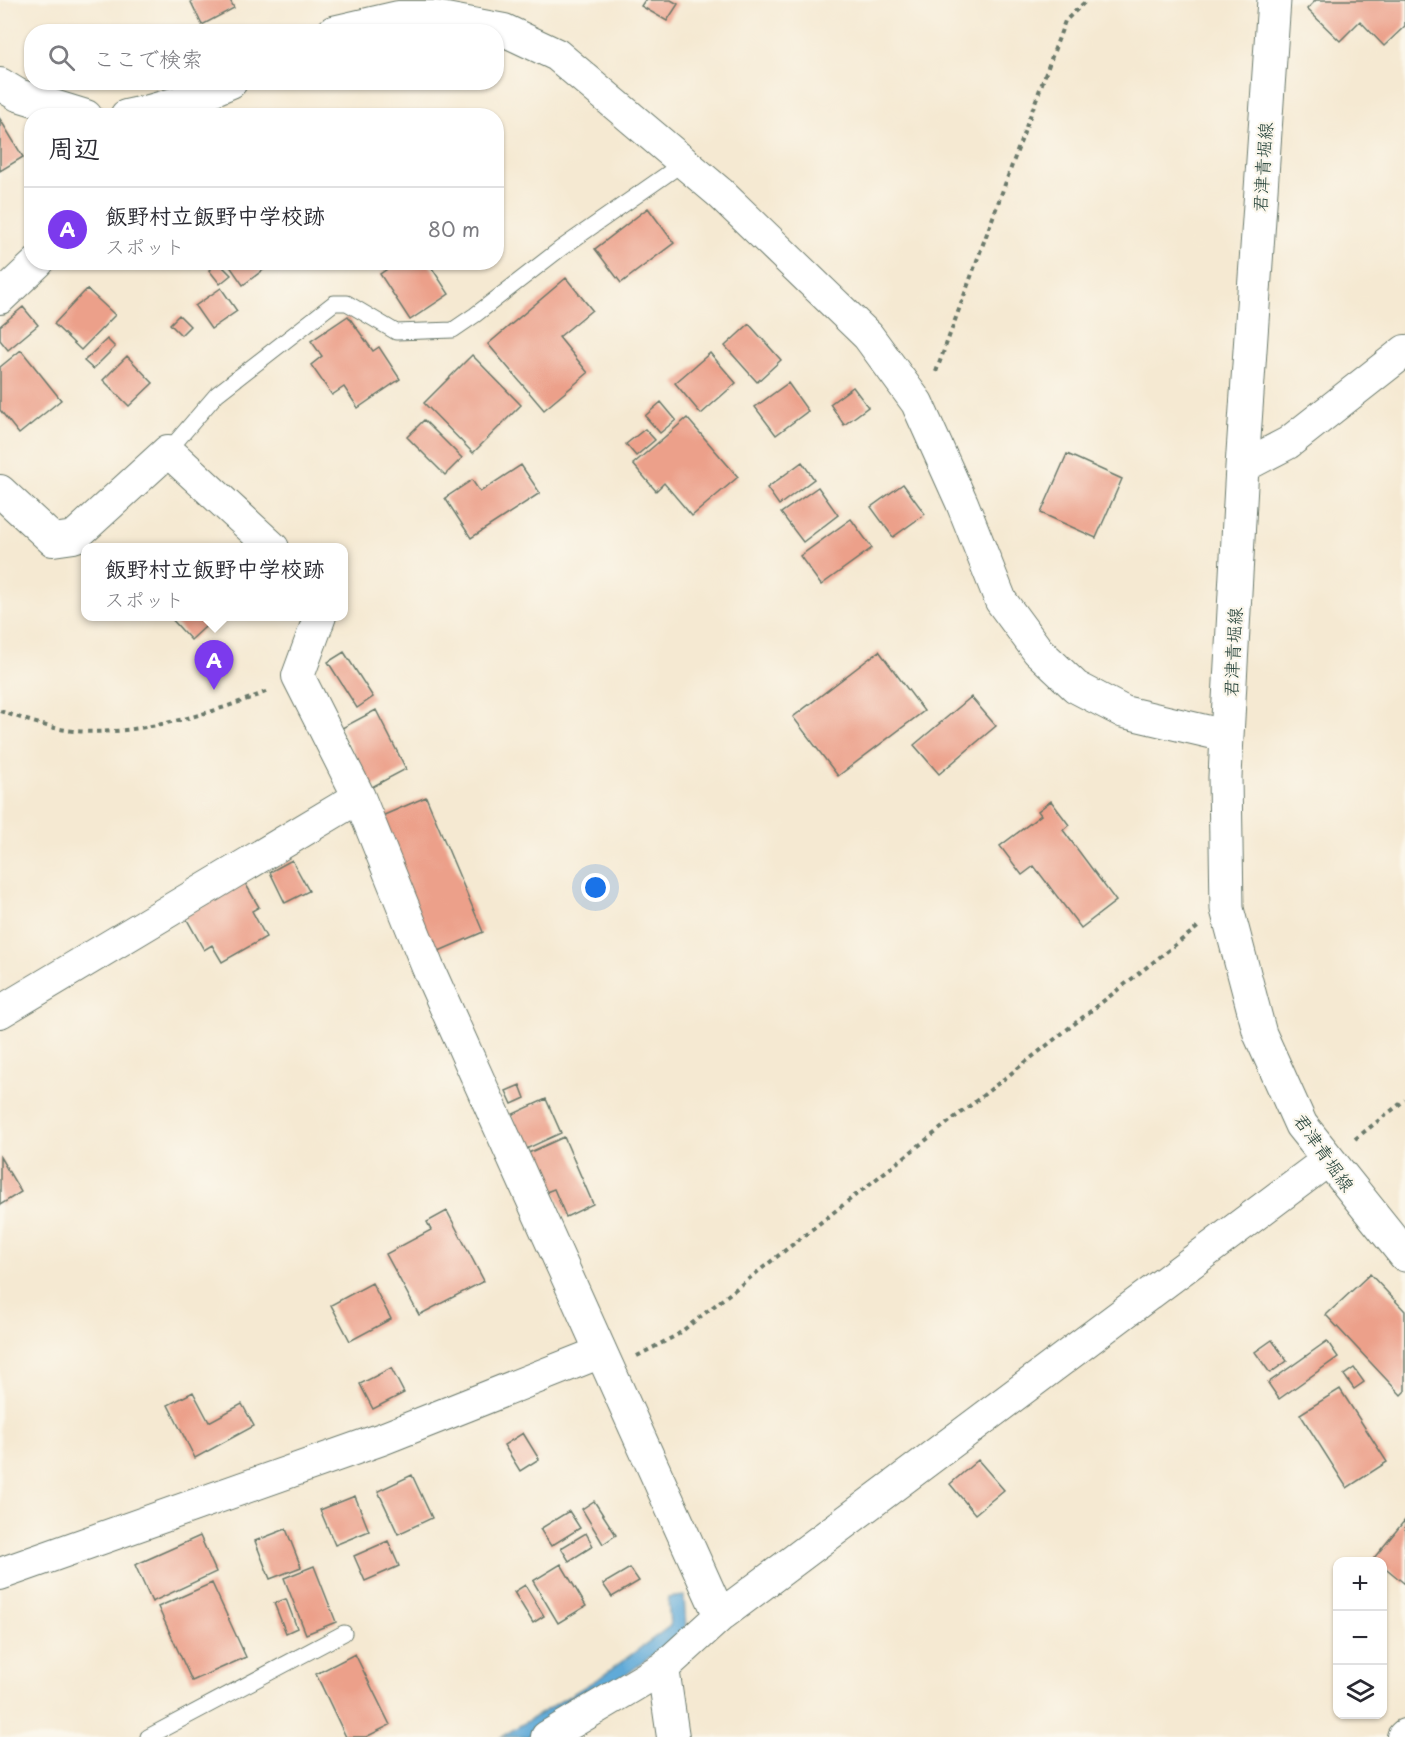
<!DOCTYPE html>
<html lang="ja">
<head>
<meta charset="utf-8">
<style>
  :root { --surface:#fff; --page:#f7f7f7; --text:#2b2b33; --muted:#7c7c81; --line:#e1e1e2; --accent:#7c3aed }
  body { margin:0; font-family:"Playpen Sans","Klee One",sans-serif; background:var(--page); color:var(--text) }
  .controls { position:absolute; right:18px; bottom:18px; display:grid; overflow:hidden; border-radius:12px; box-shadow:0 2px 4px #0004 }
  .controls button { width:54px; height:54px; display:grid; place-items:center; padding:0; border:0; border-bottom:2px solid var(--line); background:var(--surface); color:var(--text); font:30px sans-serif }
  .you { position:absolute; left:596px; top:888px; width:21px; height:21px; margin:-15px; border:4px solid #fff; border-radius:50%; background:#1a73e8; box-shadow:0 0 0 9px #1a73e833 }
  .badge { display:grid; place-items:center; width:39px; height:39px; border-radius:50%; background:var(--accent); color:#fff; font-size:20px; font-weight:700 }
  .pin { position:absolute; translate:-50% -50px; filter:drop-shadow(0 2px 3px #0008) }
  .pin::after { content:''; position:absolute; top:32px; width:21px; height:18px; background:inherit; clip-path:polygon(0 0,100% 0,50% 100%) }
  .popup { position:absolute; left:81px; top:543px; width:267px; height:78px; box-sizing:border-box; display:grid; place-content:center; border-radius:12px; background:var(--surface); filter:drop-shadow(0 2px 4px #0005); font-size:20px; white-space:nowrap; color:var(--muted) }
  .popup b { font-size:22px; color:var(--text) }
  .popup::after { content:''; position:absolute; left:50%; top:100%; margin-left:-12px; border:12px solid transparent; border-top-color:var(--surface) }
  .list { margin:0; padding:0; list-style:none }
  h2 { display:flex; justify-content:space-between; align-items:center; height:78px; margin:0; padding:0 24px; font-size:26px }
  h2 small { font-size:20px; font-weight:400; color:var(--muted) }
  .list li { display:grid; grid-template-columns:39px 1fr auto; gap:18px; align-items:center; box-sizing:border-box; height:84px; padding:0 24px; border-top:2px solid var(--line) }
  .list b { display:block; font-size:22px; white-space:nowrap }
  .list p { margin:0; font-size:20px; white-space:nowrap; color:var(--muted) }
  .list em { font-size:20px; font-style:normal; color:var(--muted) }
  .icon { flex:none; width:33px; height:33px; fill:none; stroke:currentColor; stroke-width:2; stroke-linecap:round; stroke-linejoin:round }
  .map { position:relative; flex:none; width:1405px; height:1737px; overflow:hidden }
  .search { position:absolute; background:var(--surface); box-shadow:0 2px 4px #0004; left:24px; top:24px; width:480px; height:66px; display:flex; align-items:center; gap:15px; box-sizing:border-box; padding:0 21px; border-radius:24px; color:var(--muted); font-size:22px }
  .panel { position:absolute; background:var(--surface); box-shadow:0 2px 4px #0004; left:24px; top:108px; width:480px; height:162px; border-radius:24px }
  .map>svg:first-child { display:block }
  .water { fill:#60aad8; stroke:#407486; stroke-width:1.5 }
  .building { fill:#eca08a }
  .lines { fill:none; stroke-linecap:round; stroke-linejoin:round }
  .service-casing { stroke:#6a796b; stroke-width:17 }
  .minor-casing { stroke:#6a796b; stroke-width:34 }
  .secondary-casing { stroke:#6a796b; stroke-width:35 }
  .path { stroke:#6a796b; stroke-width:4; stroke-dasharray:4.5 4.5; stroke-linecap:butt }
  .service { stroke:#fff; stroke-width:15 }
  .minor { stroke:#fff; stroke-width:32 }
  .secondary { stroke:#fff; stroke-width:33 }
  .labels { text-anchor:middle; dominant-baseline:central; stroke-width:4.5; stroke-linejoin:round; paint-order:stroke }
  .street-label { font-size:18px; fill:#1f3d34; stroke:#fbf7ec }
</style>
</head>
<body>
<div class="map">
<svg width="1405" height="1737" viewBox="0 0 1405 1737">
  <rect width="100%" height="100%" fill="#fbf7ec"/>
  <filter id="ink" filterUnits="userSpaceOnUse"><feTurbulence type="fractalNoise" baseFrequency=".0167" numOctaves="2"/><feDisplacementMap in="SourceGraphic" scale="12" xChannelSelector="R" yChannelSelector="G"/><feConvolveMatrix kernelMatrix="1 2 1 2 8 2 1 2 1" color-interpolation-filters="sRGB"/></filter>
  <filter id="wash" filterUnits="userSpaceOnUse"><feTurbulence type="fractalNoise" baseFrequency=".008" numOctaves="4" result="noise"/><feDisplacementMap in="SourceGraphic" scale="24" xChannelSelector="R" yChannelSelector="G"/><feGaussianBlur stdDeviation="1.35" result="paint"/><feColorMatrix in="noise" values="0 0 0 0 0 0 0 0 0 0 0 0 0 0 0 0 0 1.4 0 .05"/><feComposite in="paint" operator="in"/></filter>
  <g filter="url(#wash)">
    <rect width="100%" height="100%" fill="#f5e9d2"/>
    <path class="water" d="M684,1596L686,1630L614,1684L527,1737H501L601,1677L670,1626L668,1598Z"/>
    <g id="blocks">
      <path class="building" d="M190,0H230L234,8L202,25Z
        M645,0H671L678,4L667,21L641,6Z
        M1316,0H1405V26L1384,46L1360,21L1340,41L1307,9Z
        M0,119L23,157L0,171Z
        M648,208L674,243L621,283L595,249Z
        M218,262L231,275L220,284L209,270Z
        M227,262H274L243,285Z
        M398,262H428L449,294L410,320L380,274Z
        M566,278L592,310L559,337L588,373L544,410L488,344Z
        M221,288L237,311L211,329L195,306Z
        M87,289L115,315L81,350L54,324Z
        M23,307L38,325L8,350L0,340V326Z
        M179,315L190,326L181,335L170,324Z
        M348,316L373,351L379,347L400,379L358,408L344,387L332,395L311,365L322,356L311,341Z
        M749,324L781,360L757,382L725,346Z
        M107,339L115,347L93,369L84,361Z
        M21,350L61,400L19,434L0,410V367Z
        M710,353L736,383L701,414L675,383Z
        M472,355L521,405L473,453L424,403Z
        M127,356L153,383L129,406L103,380Z
        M788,383L808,411L776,435L755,407Z
        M853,387L868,407L844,425L830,404Z
        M661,402L676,420L660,433L645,416Z
        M687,418L738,477L692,516L664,483L656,491L633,464Z
        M424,420L462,458L445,475L407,437Z
        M645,429L655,440L636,456L626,444Z
        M1067,454L1122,479L1096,538L1041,513Z
        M802,462L814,479L779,505L767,488Z
        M521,465L540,493L471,538L445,498L472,480L480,492Z
        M903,484L925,514L893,537L871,507Z
        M818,487L838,515L803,542L781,513Z
        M851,519L872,548L821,585L800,556Z
        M169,616H217L191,640Z
        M879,651L924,711L838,776L793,717Z
        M344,652L373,697L357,708L328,662Z
        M971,697L996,726L939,774L914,745Z
        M376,710L406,769L372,787L342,728Z
        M426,797L483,932L432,954L375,819Z
        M1051,801L1069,825L1063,830L1116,901L1081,928L1034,866L1022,875L1000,846L1041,815L1038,811Z
        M292,860L309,891L285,903L270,872Z
        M245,883L259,907L252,911L266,937L222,962L212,945L204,950L185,916Z
        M520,1085L525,1098L512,1104L506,1091Z
        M546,1099L561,1133L526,1149L511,1115Z
        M564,1137L593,1204L566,1217L554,1189L541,1194L524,1155Z
        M0,1157L21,1192L0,1205Z
        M447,1211L484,1281L419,1315L386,1254L431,1230L427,1222Z
        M1370,1274L1405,1311V1391L1401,1395L1326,1315Z
        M372,1283L391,1319L350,1341L331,1305Z
        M1272,1340L1287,1361L1270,1373L1255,1352Z
        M1327,1341L1338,1357L1279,1399L1268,1383Z
        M391,1368L404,1393L373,1409L360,1384Z
        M1354,1368L1364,1382L1354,1389L1344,1375Z
        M1340,1389L1387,1462L1347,1488L1300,1414Z
        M193,1392L209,1422L242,1404L254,1426L195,1458L168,1405Z
        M523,1433L539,1459L520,1471L504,1445Z
        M978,1460L1004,1490L975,1514L950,1484Z
        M412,1475L432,1518L398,1534L378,1491Z
        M355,1496L369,1531L335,1545L320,1510Z
        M594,1501L616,1535L603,1544L582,1509Z
        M569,1511L580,1528L551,1546L540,1529Z
        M1405,1520V1584L1382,1565V1562H1378L1374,1558Z
        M286,1529L301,1567L270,1579L255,1541Z
        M586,1533L593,1546L569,1561L561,1548Z
        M200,1536L216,1572L152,1602L135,1565Z
        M388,1541L399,1566L365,1581L354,1556Z
        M561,1564L586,1606L558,1623L533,1581Z
        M314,1566L336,1622L306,1634L284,1578Z
        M630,1568L639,1581L612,1597L603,1584Z
        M212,1583L246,1657L192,1681L158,1607Z
        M525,1585L544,1616L533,1623L514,1592Z
        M286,1599L297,1628L286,1633L274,1603Z
        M355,1654L390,1725L366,1737H346L316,1674Z"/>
    </g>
  </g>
  <g filter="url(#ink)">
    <use href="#blocks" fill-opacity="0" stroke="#6a796b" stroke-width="1.5"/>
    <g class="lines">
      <g class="service-casing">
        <path id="service" d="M168,451L217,394L334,303H347L396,332L453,330L475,315L560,249L683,163
          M148,1737L344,1633"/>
      </g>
      <g class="minor-casing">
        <path id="minor" d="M333,32L398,17H435L504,30L557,55L720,193L868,336L917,403L962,503L1001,601L1038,651L1076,687L1124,712L1227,736
          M0,84L18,95L86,116
          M126,116C163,109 196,98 231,82
          M0,298L38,262
          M1242,467L1288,443L1405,351
          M0,491L53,540L74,537L168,451L273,548
          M320,616L298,676L359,797L428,968L720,1616
          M0,1012L359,797
          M0,1574L382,1439L601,1352
          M663,1668L673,1737
          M547,1737L663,1668L720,1616L1328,1160
          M1403,1737L1405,1735"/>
      </g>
      <g class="secondary-casing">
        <path id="secondary" d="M1274,0L1242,467L1227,736L1225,777L1227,909L1260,1034L1301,1125L1405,1255"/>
      </g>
      <path class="path" d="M936,372L1065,21L1087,0
        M0,711C21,718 45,727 66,730C126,739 213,714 268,691
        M1355,1139L1405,1100
        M637,1356L677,1335L1198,927"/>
      <use href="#service" class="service"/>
      <use href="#minor" class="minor"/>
      <use href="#secondary" class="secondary"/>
    </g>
  </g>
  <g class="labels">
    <g class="street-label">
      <text transform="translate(1262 167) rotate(-86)">君津青堀線</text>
      <text transform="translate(1232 652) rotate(-87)">君津青堀線</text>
      <text transform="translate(1325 1152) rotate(55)">君津青堀線</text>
    </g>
  </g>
</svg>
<div class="controls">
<button>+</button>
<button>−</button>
<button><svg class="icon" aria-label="layers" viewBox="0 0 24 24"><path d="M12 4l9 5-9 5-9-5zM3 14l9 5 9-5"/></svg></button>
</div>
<div class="you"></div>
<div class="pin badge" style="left:214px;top:690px">A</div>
<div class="popup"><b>飯野村立飯野中学校跡</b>スポット</div>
<div class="search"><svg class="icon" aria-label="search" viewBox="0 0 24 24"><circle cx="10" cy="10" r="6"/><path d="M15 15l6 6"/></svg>ここで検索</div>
<section class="panel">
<h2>周辺<small></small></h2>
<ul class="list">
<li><span class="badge">A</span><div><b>飯野村立飯野中学校跡</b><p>スポット</p></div><em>80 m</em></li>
</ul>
</section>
</div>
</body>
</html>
